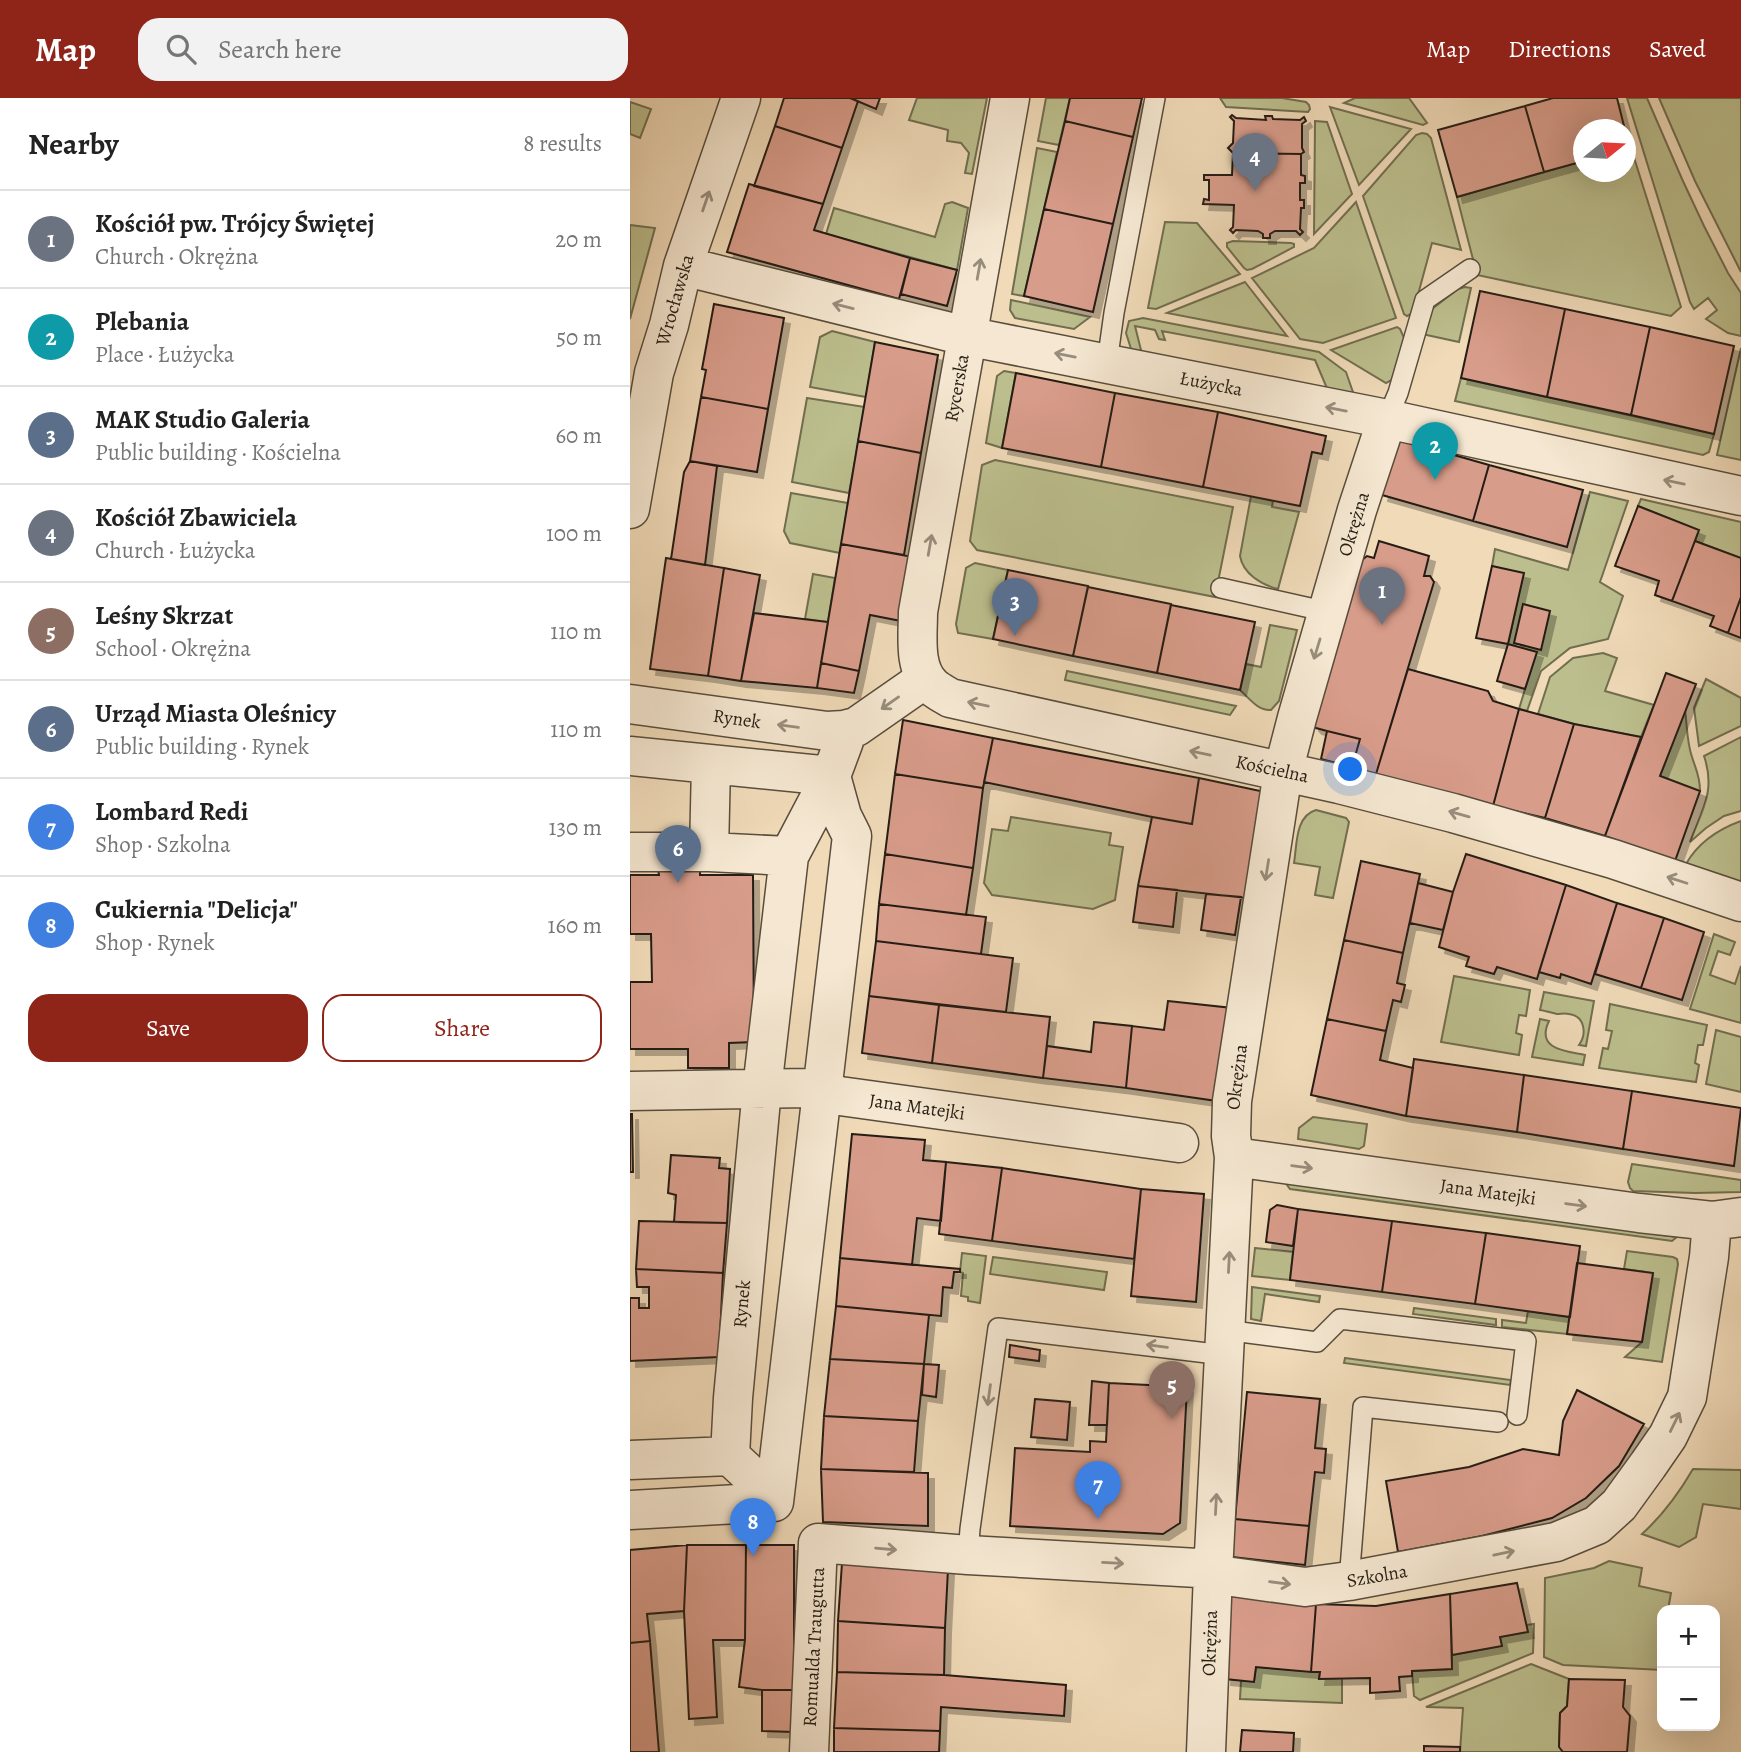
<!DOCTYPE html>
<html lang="en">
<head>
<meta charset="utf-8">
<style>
  :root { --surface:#fff; --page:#f2f2f2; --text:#222; --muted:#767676; --line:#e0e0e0; --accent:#8f2418 }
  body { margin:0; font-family:Alegreya,serif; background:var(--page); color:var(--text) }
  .controls { position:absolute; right:21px; bottom:21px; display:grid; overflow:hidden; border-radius:14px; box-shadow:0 7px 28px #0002 }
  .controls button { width:63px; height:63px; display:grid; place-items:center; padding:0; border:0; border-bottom:2px solid var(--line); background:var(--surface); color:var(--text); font:35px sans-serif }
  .compass { position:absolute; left:943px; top:21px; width:63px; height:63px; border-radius:50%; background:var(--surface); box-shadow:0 7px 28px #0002; rotate:72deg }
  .you { position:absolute; left:721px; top:672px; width:24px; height:24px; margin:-18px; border:5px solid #fff; border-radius:50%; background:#1a73e8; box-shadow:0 0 0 10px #1a73e833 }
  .badge { display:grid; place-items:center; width:46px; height:46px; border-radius:50%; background:var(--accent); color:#fff; font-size:23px; font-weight:700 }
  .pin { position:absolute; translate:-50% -58px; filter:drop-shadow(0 2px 4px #0008) }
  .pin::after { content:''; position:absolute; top:37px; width:24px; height:21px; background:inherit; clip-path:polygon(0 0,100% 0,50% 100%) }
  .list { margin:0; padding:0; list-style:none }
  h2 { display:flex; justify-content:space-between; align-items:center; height:91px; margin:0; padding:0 28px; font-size:30px }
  h2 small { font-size:23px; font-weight:400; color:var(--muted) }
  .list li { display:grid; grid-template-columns:46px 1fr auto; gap:21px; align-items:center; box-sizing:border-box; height:98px; padding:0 28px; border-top:2px solid var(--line) }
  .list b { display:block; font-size:26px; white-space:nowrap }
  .list p { margin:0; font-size:23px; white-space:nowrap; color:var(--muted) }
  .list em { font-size:23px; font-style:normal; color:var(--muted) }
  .actions { display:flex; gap:14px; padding:21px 28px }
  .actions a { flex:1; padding:16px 0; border:2px solid var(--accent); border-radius:21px; text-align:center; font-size:24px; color:var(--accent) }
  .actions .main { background:var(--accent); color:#fff }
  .icon { flex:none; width:38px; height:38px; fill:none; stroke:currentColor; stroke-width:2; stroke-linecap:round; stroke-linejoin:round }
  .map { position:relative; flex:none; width:1111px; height:1654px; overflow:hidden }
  header { display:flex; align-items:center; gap:42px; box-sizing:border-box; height:98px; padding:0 35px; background:var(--accent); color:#fff }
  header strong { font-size:33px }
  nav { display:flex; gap:38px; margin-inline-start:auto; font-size:24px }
  .search { width:490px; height:63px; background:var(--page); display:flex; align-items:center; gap:18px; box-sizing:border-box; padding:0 24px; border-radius:21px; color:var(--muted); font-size:26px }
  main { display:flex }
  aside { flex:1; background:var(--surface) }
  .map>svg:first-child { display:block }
  .green { fill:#bcbe8d; stroke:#716e50; stroke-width:2 }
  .building { fill:#d89c8a; stroke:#261e14; stroke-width:2; filter:url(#shadow) }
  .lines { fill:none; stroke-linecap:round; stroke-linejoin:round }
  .lane-casing { stroke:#584d3d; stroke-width:22 }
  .street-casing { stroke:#584d3d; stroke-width:41 }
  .lane { stroke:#f5e7d1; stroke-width:19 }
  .street { stroke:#f5e7d1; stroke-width:38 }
  .oneway { stroke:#988d7c }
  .labels { text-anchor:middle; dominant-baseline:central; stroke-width:6; stroke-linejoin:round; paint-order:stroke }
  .street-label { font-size:19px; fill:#261e14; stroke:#f5e7d1 }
</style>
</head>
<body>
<header>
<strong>Map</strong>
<div class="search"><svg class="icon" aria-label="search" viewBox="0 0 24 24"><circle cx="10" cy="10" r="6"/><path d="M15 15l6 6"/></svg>Search here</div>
<nav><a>Map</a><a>Directions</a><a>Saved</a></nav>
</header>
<main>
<aside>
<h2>Nearby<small>8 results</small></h2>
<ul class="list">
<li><span class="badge" style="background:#6b7280">1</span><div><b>Kościół pw. Trójcy Świętej</b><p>Church · Okrężna</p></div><em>20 m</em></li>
<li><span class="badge" style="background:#0f9aa8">2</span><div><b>Plebania</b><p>Place · Łużycka</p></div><em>50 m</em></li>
<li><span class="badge" style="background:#5c6f8a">3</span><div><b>MAK Studio Galeria</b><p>Public building · Kościelna</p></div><em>60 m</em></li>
<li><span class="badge" style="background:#6b7280">4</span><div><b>Kościół Zbawiciela</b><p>Church · Łużycka</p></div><em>100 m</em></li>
<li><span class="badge" style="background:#8d6e63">5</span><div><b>Leśny Skrzat</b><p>School · Okrężna</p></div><em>110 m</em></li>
<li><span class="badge" style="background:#5c6f8a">6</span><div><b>Urząd Miasta Oleśnicy</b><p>Public building · Rynek</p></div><em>110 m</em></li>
<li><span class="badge" style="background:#3f7fe0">7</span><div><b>Lombard Redi</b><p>Shop · Szkolna</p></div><em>130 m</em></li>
<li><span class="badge" style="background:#3f7fe0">8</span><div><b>Cukiernia &quot;Delicja&quot;</b><p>Shop · Rynek</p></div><em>160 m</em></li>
</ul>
<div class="actions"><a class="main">Save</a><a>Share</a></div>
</aside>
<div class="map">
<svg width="1111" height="1654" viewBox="0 0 1111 1654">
  <defs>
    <filter id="shadow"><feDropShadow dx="6" dy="6" stdDeviation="0" flood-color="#0004"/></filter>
  </defs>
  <rect width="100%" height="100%" fill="#f0dab8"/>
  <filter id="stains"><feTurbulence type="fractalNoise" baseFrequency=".00286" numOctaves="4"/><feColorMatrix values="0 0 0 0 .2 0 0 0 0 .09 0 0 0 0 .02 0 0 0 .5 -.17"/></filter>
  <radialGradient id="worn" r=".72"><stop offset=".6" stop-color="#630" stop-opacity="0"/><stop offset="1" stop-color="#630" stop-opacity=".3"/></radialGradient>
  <path class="green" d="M287,0H357L342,76L335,75L339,55L331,45L317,43L318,32L279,22Z
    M416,0H440L429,47L408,43Z
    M590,0H652L676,4L679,7L680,11L678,14L596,9Z
    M725,0H779L797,25L793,27L714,5Z
    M997,0H1017L1052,81L1074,128L1098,175L1111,195V238L1098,235L1076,221L1087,212L1078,200L1064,211L1060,204Z
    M1029,0H1111V174L1065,83Z
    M0,4L21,11L10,40L0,36Z
    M700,9L781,31L729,87Z
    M685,23L697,24L722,96L684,136Z
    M792,35L797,36L801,40L831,152L802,145L783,215L777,218L774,216L733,98L786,37Z
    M407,50L427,54L394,198L382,196Z
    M1001,50L1051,209L1041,218L847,177L827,99L953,63L954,74H996V52Z
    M322,104L338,110L327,172L196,136L204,110L305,139L315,106Z
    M726,104L766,220L693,245L670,241L622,180L684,150Z
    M535,124L567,125L610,176L526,211L518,210Z
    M0,127L25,130L0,221Z
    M603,143L661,145L664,146V149L622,171L617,172L614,170L597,149V145Z
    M615,184L657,238L537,215Z
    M835,189L841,190L829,244L792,236L802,211L828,191Z
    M381,202L460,219L444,231L385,220L380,212Z
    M513,220L689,254L716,274L725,300L699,295L685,262L532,233L535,242L529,241L525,232L505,228L513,260L503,257L496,235L499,223Z
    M767,229L770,231L775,242L763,281L756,285L701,252Z
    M202,233L245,244L236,299L180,289L190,239Z
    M1111,250V362L1087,357Z
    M374,273L386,275L372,350L356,345L367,278Z
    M831,280L1084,336L1079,354L1073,357L825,303Z
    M177,300L235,309L219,395L162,384Z
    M365,362L603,409L585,499L347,452L340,443L352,367Z
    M960,394L998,403L970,484L993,498L978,541L940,550L911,573L897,613L889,611L906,555L878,546L893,477L862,468L865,451L938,472Z
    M161,395L218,405L210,455L160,445L154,433Z
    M621,398L643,403L642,409L669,414L648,491C632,487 613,476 610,458Z
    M1011,401L1111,424V460L1065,443L1068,432L1008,408Z
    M345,465L378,472L363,541L328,535L326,526L336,470Z
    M183,476L205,480L198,524L175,521Z
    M640,527L667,532L649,603L641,612C628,613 620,601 610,592L616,566L631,569Z
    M973,555L987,560L975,593L1024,607L1011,639L944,626L908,616L920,579L943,560Z
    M437,573L606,608L600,617L435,582Z
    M1076,581L1111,600V628L1069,648L1064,610Z
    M1055,612C1057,627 1057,645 1062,659C1066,672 1070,678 1070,693L1030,678Z
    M1111,639V713L1094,718L1076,730L1060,744C1072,712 1086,693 1074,658Z
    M686,712L716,720L719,724L703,800L685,797L690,769L664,765C667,747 665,718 686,712Z
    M381,719L481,735L479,747L493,749L485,802L463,811L362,797L354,785L362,731L378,733Z
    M1111,723V787L1056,766C1068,745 1089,731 1111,723Z
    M1084,836L1105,844L1100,857L1088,853L1080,877L1105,886L1111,868V925L1060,911Z
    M824,878L900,892L896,918L889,917L886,935L892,937L889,957L811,944Z
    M914,894L964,903L956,948L949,947C957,936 955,918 939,916C935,915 931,916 927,916C922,915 916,913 910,912Z
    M980,906L1077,927L1073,947H1068L1065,965L1069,967L1066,984L969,970L973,950L978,951L982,933L976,932Z
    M910,921L919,923C905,952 937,953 955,957L953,967L902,959Z
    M1086,932L1111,939V994L1076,986Z
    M683,1019L737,1026L734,1048L729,1051L668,1041L669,1030Z
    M1002,1066L1111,1082V1094L1065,1095L1003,1093L1000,1090L998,1084Z
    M657,1082L1047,1139L1042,1143L660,1091L657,1087Z
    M625,1150L663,1154L660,1182L622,1178Z
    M997,1153L1043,1159L1047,1161L1048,1166L1032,1264L995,1259L1012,1244L1023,1175L994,1171Z
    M332,1155L356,1158L350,1205L338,1203V1199L331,1198L333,1175L330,1174Z
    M363,1159L477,1174L474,1192L360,1176Z
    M622,1189L690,1198L689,1204L635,1196L631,1223L621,1221Z
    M784,1210L866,1221V1227L783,1216Z
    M898,1213L940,1219L937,1236L872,1229V1222L896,1225Z
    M715,1260L881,1282L880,1287L714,1265Z
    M1063,1371L1111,1372V1411L1073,1406L1066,1439L1049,1449L1012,1436C1033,1417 1049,1395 1063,1371Z
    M979,1463L1012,1470L1009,1488L1041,1495L1038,1512H1032V1572L933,1567L914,1559L915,1480L964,1470Z
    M904,1526L903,1555L790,1602L784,1598L782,1573L822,1571V1557L871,1548L870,1539L897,1534L896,1527Z
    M901,1566L939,1581L937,1608L930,1615L929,1648L933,1654H830L833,1610L796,1609Z
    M626,1569L690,1574L689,1580H712V1605L610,1601L611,1583H624Z"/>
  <path class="building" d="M154,0H220L228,3L212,50L145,28Z
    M220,0H250L246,11Z
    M440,0H512L503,39L435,23Z
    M923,0H987L995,32H954V63L914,74L895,8Z
    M895,8L914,74L827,99L808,32Z
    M602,17L606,20L636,22L635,18H642L643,21L670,22L674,19L676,23L672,26V50L674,54L671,56L603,55L598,50L603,45L604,23L600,19Z
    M435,23L503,39L483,126L414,111Z
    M145,28L212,50L193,106L124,88Z
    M603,55L671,56V77L675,78V85H670V102H674V110H671L670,131L673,134L670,137L666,133H645L640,136V140H633V136L628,133L606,132L603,135L600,132L603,129L604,107L573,106L574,101L579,102V82H574V77H602Z
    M119,86L193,106L184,132L280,160L269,201L97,154Z
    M414,111L483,126L463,214L394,198Z
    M280,160L327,172L317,208L271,196Z
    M850,193L935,211L917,299L831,280Z
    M84,206L154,220L138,311L71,299L76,272L72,271Z
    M935,211L1020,229L1001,317L917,299Z
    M1020,229L1104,248L1084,336L1001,317Z
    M245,244L308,257L291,355L228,343Z
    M386,275L485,295L471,369L372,350Z
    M485,295L588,314L573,389L471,369Z
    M71,299L138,311L127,374L60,363Z
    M588,314L696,338L692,356L682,354L670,408L573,389Z
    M768,341L859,367L843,423L752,397Z
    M228,343L291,355L274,457L211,446Z
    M60,363L87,368L75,467L41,461L54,374Z
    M859,367L953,392L937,449L843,423Z
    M1008,408L1069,432L1042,503L1025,497L1029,483L985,468Z
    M749,443L799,458L794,478H800L804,484L746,676L691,661L697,633L686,630L683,627L732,462L737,458L744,460Z
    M1065,443L1111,460V499L1098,535L1080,528L1084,518L1042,503Z
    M211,446L283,459L271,523L240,517L229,573L191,565Z
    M36,460L94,470L78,578L20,571Z
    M862,468L894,475L878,546L846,540Z
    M94,470L130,477L111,583L78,578Z
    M378,472L458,488L443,558L363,541Z
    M458,489L541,506L527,575L443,558Z
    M1111,499V540L1098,535Z
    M893,506L920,513L911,552L884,545Z
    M541,507L625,524L610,592L527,575Z
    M124,515L198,524L187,590L111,583Z
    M878,546L907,554L895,591L867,583Z
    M191,565L229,573L224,595L187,590Z
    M778,571L858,593L863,603L889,611L863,708L746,676Z
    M1036,575L1066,586L1030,678L1070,693L1045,763L975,738Z
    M889,611L944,626L915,720L863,708Z
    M273,622L363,640L353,690L265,676Z
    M944,626L1011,639L975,738L915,720Z
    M697,633L730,641L722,669L691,661Z
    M363,640L569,680L562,726L522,719L354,684Z
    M265,676L353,690L343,770L255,756Z
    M569,680L635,694L616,800L508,788L522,719L562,726Z
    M255,756L343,770L336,817L249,806Z
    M836,756L936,787L907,881L867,869L864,876L836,868L839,859L809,849L823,794Z
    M731,763L790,776L773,855L714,842Z
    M28,771H70V777H123L124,944L99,945V970H58V951H0V884H22L21,836H0V777H29Z
    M788,785L823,794L813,832L780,825Z
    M936,787L987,805L961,886L931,876L930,880L909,874Z
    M508,788L547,792L543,829L503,824Z
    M576,796L611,799L605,837L571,832Z
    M987,805L1034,820L1011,890L965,876Z
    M249,806L356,819L351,856L246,843Z
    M1034,820L1074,834L1052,902L1011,890Z
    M714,842L773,855L767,885L775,887L771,904L763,902L756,933L697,921Z
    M246,843L383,860L376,914L239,898Z
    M239,898L309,907L302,965L232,955Z
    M538,903L602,910L587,1003L496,990L502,928L534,932Z
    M309,907L420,919L413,980L302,965Z
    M697,921L756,933L750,962L783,970L776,1018L681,997Z
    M464,924L502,928L496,990L413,980L417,948L461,954Z
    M784,961L894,977L887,1034L776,1018Z
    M894,977L1002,993L993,1051L887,1034Z
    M1002,993L1111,1010L1104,1068L993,1051Z
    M0,1016H2L3,1074H0Z
    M222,1036L295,1042L293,1062L316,1064L311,1123L287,1120L282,1167L210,1160Z
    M41,1057L90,1060L89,1070L100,1071L97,1125L44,1124L46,1097L38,1095Z
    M316,1064L372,1070L362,1143L309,1136Z
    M372,1070L511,1091L504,1161L362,1143Z
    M511,1091L574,1096L566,1204L501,1198Z
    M647,1107L668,1111L663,1148L636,1144L640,1112Z
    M668,1111L762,1123L752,1194L660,1182Z
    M9,1123L97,1125L93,1175L6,1171Z
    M762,1123L856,1135L845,1206L752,1194Z
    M856,1135L950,1148L940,1219L845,1206Z
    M210,1160L330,1171V1174H324L322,1190L313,1189L311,1218L206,1208Z
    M947,1165L1023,1175L1012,1244L937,1236Z
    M6,1171L93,1175L89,1259L0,1263V1200H9V1210H19V1189H7Z
    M206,1208L299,1217L294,1266L200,1261Z
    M380,1247L410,1252L409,1263L379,1259Z
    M200,1261L294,1266L288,1323L194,1318Z
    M294,1266L309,1267L306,1299L292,1297Z
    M462,1283L479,1285L477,1327H459Z
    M479,1285L557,1289L550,1425L533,1436L380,1428L385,1350L460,1354V1343L476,1344Z
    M947,1292L1014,1326L989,1368L956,1400L922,1420L852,1438L768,1454L756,1383L839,1369L893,1351L929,1357L933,1323Z
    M617,1294L690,1301L685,1350L696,1351L694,1375L685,1374L679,1428L605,1421Z
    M405,1301L440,1304L437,1342L401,1339Z
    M194,1318L288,1323L284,1374L191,1371Z
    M191,1371L298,1375V1428L193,1424Z
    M605,1421L679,1428L675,1467L602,1459Z
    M57,1447H116L115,1542H83L87,1619L59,1621L54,1513Z
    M57,1447L54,1513L17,1516L20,1543L0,1545V1452Z
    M116,1447H164V1592H132L109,1589L115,1542Z
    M212,1465L318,1471L315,1530L208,1523Z
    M887,1485L898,1534L870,1539L872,1548L822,1557L820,1496Z
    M600,1496L686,1506L681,1574L626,1569L624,1584L595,1581Z
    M820,1496L822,1571L782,1573V1578L769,1579L770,1593L740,1595V1580L689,1581L690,1574H681L686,1506L746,1508Z
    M208,1523L315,1530L314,1577L207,1574Z
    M20,1543L29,1654H0V1545Z
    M207,1574L314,1577L436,1587L434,1618L311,1609L310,1633L204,1630Z
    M939,1581L995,1582L993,1609L1000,1618L997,1654H933L929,1649L930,1615L937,1608Z
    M132,1592H164V1634L132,1633Z
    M204,1630L310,1633L309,1654H204Z
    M612,1632L664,1635L663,1654H610Z
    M794,1648L830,1649V1654H794Z"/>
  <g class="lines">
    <g class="lane-casing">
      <path id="lane" d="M477,265L484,215L525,0
        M757,321L768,295L795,202L840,171
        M591,490L698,514
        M595,1232L687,1244L710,1221L896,1243L887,1317
        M338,1457L340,1431L368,1230L594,1257
        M719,1483L733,1309L868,1324"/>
    </g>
    <g class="street-casing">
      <path id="street" d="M380,0L288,514C288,538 283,570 302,588C307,593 314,596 320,600L709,686L823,715L983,761L1111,804
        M53,168L336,238L757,321L1111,398
        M0,411L24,275L39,227L53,168L111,0
        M0,606L197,633L214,632L226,629L295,581
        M0,658L201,678L212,718L222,738L144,1404
        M0,754H79L159,758
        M79,754L81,666
        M0,993L178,990L210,998L549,1045
        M604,1059L1009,1115L1082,1123L1111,1119
        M0,1362L100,1358
        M144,1404L129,1385L100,1358L103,1300L132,991L159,758L201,678L214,643V632
        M0,1412L144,1404
        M179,1654L188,1445L338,1457L568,1470L595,1478L675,1489L719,1483L926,1444L967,1427L989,1407L1018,1367L1038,1338L1057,1299L1079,1159L1082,1123
        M576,1654L583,1475L604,1059L601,1038L602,1003L653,674L667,620L727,412L757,321"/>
    </g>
    <use href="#lane" class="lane"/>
    <use href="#street" class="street"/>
  </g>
  <defs><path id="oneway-shaft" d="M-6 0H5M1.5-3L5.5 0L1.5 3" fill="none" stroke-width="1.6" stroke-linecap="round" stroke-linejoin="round" transform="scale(1.75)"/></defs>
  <g class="oneway">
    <use href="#oneway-shaft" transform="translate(76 103) rotate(-71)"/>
    <use href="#oneway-shaft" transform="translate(349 171) rotate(-80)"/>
    <use href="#oneway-shaft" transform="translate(213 208) rotate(-166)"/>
    <use href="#oneway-shaft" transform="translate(435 257) rotate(-169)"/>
    <use href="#oneway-shaft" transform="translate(706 311) rotate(-169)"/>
    <use href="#oneway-shaft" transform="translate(1044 384) rotate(-168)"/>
    <use href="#oneway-shaft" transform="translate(300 447) rotate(-80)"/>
    <use href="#oneway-shaft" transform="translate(687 551) rotate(107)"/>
    <use href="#oneway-shaft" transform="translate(260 605) rotate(145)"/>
    <use href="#oneway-shaft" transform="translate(348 606) rotate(-168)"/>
    <use href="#oneway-shaft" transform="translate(158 628) rotate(-172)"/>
    <use href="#oneway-shaft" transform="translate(570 655) rotate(-168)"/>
    <use href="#oneway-shaft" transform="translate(829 716) rotate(-164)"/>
    <use href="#oneway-shaft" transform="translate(637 772) rotate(99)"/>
    <use href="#oneway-shaft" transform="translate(1047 782) rotate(-162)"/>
    <use href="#oneway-shaft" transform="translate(672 1069) rotate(8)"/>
    <use href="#oneway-shaft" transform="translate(946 1107) rotate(8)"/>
    <use href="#oneway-shaft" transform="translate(599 1164) rotate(-87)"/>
    <use href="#oneway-shaft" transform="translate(527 1248) rotate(-173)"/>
    <use href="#oneway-shaft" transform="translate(359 1297) rotate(98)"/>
    <use href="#oneway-shaft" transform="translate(1045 1324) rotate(-64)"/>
    <use href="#oneway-shaft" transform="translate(586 1406) rotate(-87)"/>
    <use href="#oneway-shaft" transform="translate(256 1451) rotate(5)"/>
    <use href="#oneway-shaft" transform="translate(874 1455) rotate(-12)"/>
    <use href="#oneway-shaft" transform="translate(483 1465) rotate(3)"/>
    <use href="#oneway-shaft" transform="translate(650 1485) rotate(7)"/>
  </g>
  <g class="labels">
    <g class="street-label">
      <text transform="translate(45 202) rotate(-74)">Wrocławska</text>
      <text transform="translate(581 286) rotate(11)">Łużycka</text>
      <text transform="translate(327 290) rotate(-80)">Rycerska</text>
      <text transform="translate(724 426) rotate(-73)">Okrężna</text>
      <text transform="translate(107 621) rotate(8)">Rynek</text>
      <text transform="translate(642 671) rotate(12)">Kościelna</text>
      <text transform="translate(607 979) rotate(-83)">Okrężna</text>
      <text transform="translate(287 1009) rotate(8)">Jana Matejki</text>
      <text transform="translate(858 1094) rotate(8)">Jana Matejki</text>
      <text transform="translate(112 1206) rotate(-85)">Rynek</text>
      <text transform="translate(747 1478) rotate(-10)">Szkolna</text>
      <text transform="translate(580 1545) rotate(-88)">Okrężna</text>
      <text transform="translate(184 1549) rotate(-87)">Romualda Traugutta</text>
    </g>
  </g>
  <rect width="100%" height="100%" filter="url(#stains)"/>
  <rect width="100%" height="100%" fill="url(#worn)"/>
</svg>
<div class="controls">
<button>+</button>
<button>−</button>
</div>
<svg class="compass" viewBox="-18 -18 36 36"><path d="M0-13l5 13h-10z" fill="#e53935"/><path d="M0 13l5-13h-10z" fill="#767676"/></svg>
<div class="you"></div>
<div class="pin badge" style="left:752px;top:527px;background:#6b7280">1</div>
<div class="pin badge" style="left:805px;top:382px;background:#0f9aa8">2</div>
<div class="pin badge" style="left:385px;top:538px;background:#5c6f8a">3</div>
<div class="pin badge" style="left:625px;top:93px;background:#6b7280">4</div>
<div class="pin badge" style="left:542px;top:1321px;background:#8d6e63">5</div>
<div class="pin badge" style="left:48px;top:785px;background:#5c6f8a">6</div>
<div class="pin badge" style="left:468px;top:1421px;background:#3f7fe0">7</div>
<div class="pin badge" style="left:123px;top:1458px;background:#3f7fe0">8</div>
</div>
</main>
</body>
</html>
